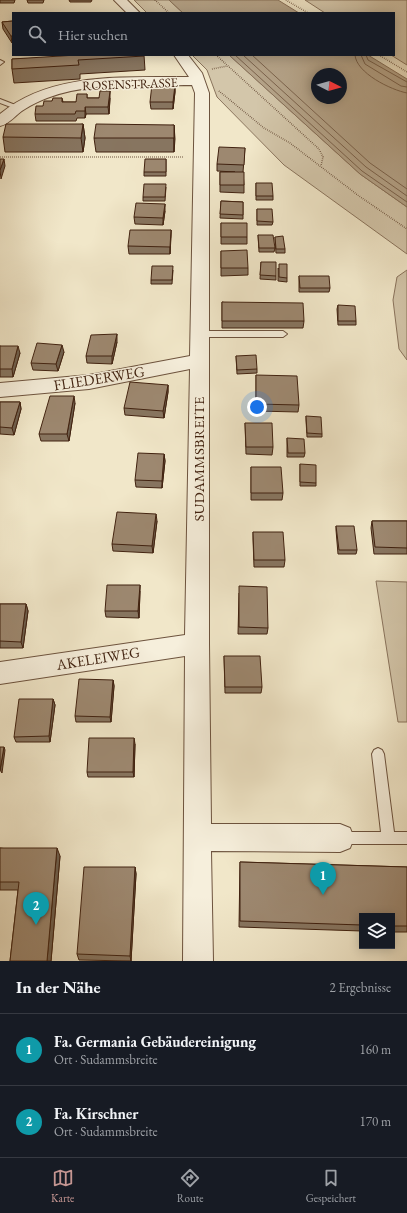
<!DOCTYPE html>
<html lang="de">
<head>
<meta charset="utf-8">
<style>
  :root { --surface:#171b24; --page:#242831; --text:#f1f3f6; --muted:#9ea1a6; --line:#363941; --accent:#c59692 }
  body { margin:0; font-family:"EB Garamond",serif; background:var(--page); color:var(--text) }
  .controls { position:absolute; right:12px; bottom:12px; display:grid; overflow:hidden; border-radius:0px; box-shadow:0 2px 10px #0003 }
  .controls button { width:36px; height:36px; display:grid; place-items:center; padding:0; border:0; border-bottom:1px solid var(--line); background:var(--surface); color:var(--text); font:20px sans-serif }
  .compass { position:absolute; left:311px; top:68px; width:36px; height:36px; border-radius:50%; background:var(--surface); box-shadow:0 2px 10px #0003; rotate:96deg }
  .you { position:absolute; left:257px; top:407px; width:14px; height:14px; margin:-10px; border:3px solid #fff; border-radius:50%; background:#1a73e8; box-shadow:0 0 0 6px #1a73e833 }
  .badge { display:grid; place-items:center; width:26px; height:26px; border-radius:50%; background:var(--accent); color:#fff; font-size:13px; font-weight:700 }
  .pin { position:absolute; translate:-50% -33px; filter:drop-shadow(0 1px 2px #0008) }
  .pin::after { content:''; position:absolute; top:21px; width:14px; height:12px; background:inherit; clip-path:polygon(0 0,100% 0,50% 100%) }
  .list { margin:0; padding:0; list-style:none }
  h2 { display:flex; justify-content:space-between; align-items:center; height:52px; margin:0; padding:0 16px; font-size:17px }
  h2 small { font-size:13px; font-weight:400; color:var(--muted) }
  .list li { display:grid; grid-template-columns:26px 1fr auto; gap:12px; align-items:center; box-sizing:border-box; height:72px; padding:0 16px; border-top:1px solid var(--line) }
  .list b { display:block; font-size:15px; white-space:nowrap }
  .list p { margin:0; font-size:13px; white-space:nowrap; color:var(--muted) }
  .list em { font-size:13px; font-style:normal; color:var(--muted) }
  .icon { flex:none; width:22px; height:22px; fill:none; stroke:currentColor; stroke-width:2; stroke-linecap:round; stroke-linejoin:round }
  .map { position:relative; flex:none; width:407px; height:961px; overflow:hidden }
  .search { position:absolute; background:var(--surface); box-shadow:0 2px 10px #0003; left:12px; right:12px; top:12px; height:44px; display:flex; align-items:center; gap:10px; box-sizing:border-box; padding:0 14px; border-radius:0px; color:var(--muted); font-size:15px }
  .sheet { height:196px; background:var(--surface) }
  nav { display:flex; justify-content:space-around; align-items:center; box-sizing:border-box; height:56px; border-top:1px solid var(--line); background:var(--surface); font-size:11px; color:var(--muted) }
  nav a { display:grid; justify-items:center; gap:2px }
  nav .on { color:var(--accent) }
  .map>svg:first-child { display:block }
  .green { fill:#d3c6aa; stroke:#8a745d }
  .water { fill:#b5a48a; stroke:#877059; fill-rule:evenodd }
  .lines { fill:none; stroke-linecap:round; stroke-linejoin:round }
  .shore { stroke:#7b634d; stroke-width:1 }
  .service-casing { stroke:#6d533e; stroke-width:2 }
  .minor-casing { stroke:#6d533e; stroke-width:2 }
  .path { stroke:#412210; stroke-width:1.5; stroke-dasharray:0.5 1.5; stroke-linecap:butt }
  .service { fill:#f6efdc; fill-rule:evenodd }
  .minor { fill:#f6efdc; fill-rule:evenodd }
  .wall { fill:#877560; stroke:#412210 }
  .shaded-wall { fill:#6e5f4e; stroke:#412210 }
  .building { fill:#9d8870; stroke:#412210 }
  .labels { text-anchor:middle; dominant-baseline:central; stroke-width:3; stroke-linejoin:round; paint-order:stroke }
  .far-street-label { font-size:13px; fill:#412210; stroke:#f6efdc }
  .street-label { font-size:15px; fill:#412210; stroke:#f6efdc }
</style>
</head>
<body>
<div class="map">
<svg width="407" height="961" viewBox="0 0 407 961">
  <rect width="100%" height="100%" fill="#f1e7c9"/>
  <filter id="stains"><feTurbulence type="fractalNoise" baseFrequency=".005" numOctaves="4"/><feColorMatrix values="0 0 0 0 .2 0 0 0 0 .09 0 0 0 0 .02 0 0 0 .5 -.17"/></filter>
  <radialGradient id="worn" r=".72"><stop offset=".6" stop-color="#630" stop-opacity="0"/><stop offset="1" stop-color="#630" stop-opacity=".3"/></radialGradient>
  <path class="green" d="M134,0H169L183,13H147Z
    M305,0H407V65L391,55H394V13H325Z
    M192,55H229L360,174L407,207V254L284,165L217,97L207,70Z
    M407,270V360L399,349L393,300L397,277Z
    M376,581L407,582V722H398Z"/>
  <path class="water" d="M169,0H278L299,13H183Z
    M229,55H368L407,79V207L360,174ZM317,74H341V98H317Z"/>
  <g class="lines">
    <path class="shore" d="M235,55L362,171L407,202
      M243,55L366,167L407,196
      M252,55L370,163L407,189
      M355,55C356,73 391,90 407,93
      M361,55L365,64L401,86L407,87
      M366,55L368,60L407,82"/>
    <g class="service-casing">
      <path id="service" d="M0,60L4,62L0,65Z
        M0,99L18,106L19,107L16,109L0,103Z
        M199,331H283L287,334L283,337H199L195,334Z
        M378,748L382,750L384,754L394,832H407V844H342L337,843L336,838L337,833L342,832H381L372,754L374,750Z"/>
    </g>
    <g class="minor-casing">
      <path id="minor" d="M114,0H127L140,13H127Z
        M174,55H188L202,73L209,93V644L211,824H340L350,828L354,838L350,848L340,852L211,851L213,961H183L185,656L0,684V662L185,635L190,369L89,389L0,397V383L89,375L190,356L195,93L192,85C145,86 92,81 47,98C39,101 31,105 25,109C16,114 10,124 0,126V114C52,71 126,78 189,77Z"/>
    </g>
    <path class="path" d="M155,0L169,13
      M286,0L308,13
      M216,55L319,149L323,157L321,166
      M379,55L407,72
      M212,69L227,66
      M219,91L264,128L290,143L359,196L407,229
      M0,157H183"/>
    <use href="#service" class="service"/>
    <use href="#minor" class="minor"/>
  </g>
  <path class="wall" d="M0,0H15L14,3H0Z
    M27,0H44L43,3H28Z
    M69,0H92L91,2H70Z
    M13,21L12,43L3,29L2,22Z
    M144,55L145,70L80,74V79L14,83L12,69V59Z
    M175,85V92L173,109H151L150,102Z
    M87,94V98H110L109,114H86L85,118H77L76,121H36L35,114L43,106L52,101L62,98L63,102H76Z
    M83,124L85,138L83,152H5L3,137Z
    M174,125V152H96L94,138Z
    M245,148L243,172L244,185V193L220,192V172H235L217,171V164Z
    M166,159V176H144V172Z
    M256,183L273,196V200H256Z
    M166,187L165,201H143V197Z
    M221,201L243,202V219L220,218Z
    M257,209L273,222L272,225H257Z
    M165,211L163,225L135,224L134,217Z
    M221,223L247,237V244H221Z
    M171,230L170,254H129L128,246Z
    M258,235L275,248L274,252H259Z
    M275,237L285,249V253H276L275,240Z
    M221,251L248,268V275L221,276Z
    M261,262L276,276V280L260,279Z
    M278,268L287,278V282L278,281Z
    M173,270L172,284H151V280Z
    M299,276L330,288L329,292H299Z
    M222,302L304,321L303,328H222Z
    M338,305L356,321V325H338L337,309Z
    M117,342L112,364L87,363L86,356Z
    M0,346L20,353L13,377H0Z
    M64,352L58,371L33,370L31,363Z
    M236,356L257,369V373L237,374Z
    M256,375L299,405L298,412L256,411Z
    M168,385V392L164,418L125,415L124,408Z
    M0,402H20L21,409L14,435L0,434Z
    M75,403L69,441H41L39,434Z
    M306,416L322,434V437H307L306,420Z
    M245,423L273,447L272,455L246,454Z
    M287,438L305,453L304,457H287Z
    M164,454L165,461L162,488L136,487L135,480Z
    M300,464L316,483V486H300Z
    M251,467L283,493L282,500H251Z
    M157,521L153,553L113,551L112,544Z
    M372,521H407V554H374L371,528Z
    M336,526L357,550L356,554H338L336,530Z
    M253,532L285,560L284,567H254L253,539Z
    M140,591L139,618L106,617L105,611Z
    M239,593L268,628L267,634H238Z
    M0,604H26L28,611L23,648H0Z
    M224,656L262,687L261,693H225Z
    M113,680L114,686L111,722H76L75,716Z
    M53,699L55,705L50,742H16L14,737Z
    M135,744L134,777H88L87,772Z
    M0,848L60,856L51,961H10L18,890H0Z
    M240,862L407,867V932H392V916H362V931L239,927Z
    M135,867L136,874L131,961L79,960L77,954Z"/>
  <path class="shaded-wall" d="M11,36H13V43H12Z
    M175,85V92L173,109V102Z
    M110,91V98L109,114L108,107Z
    M85,107L86,114L85,118Z
    M83,124L85,138L83,152L81,138Z
    M174,125L175,139L174,152Z
    M4,159L5,166L1,179L0,170Z
    M165,204V211L163,225V218Z
    M171,230V237L170,254V247Z
    M117,334V342L112,364V356Z
    M62,345L64,352L58,371L56,364Z
    M18,346L20,353L13,377L12,369Z
    M168,385V392L164,418L163,411Z
    M74,396L75,403L69,441L67,434Z
    M20,402L21,409L14,435L12,428Z
    M164,454L165,461L162,488V481Z
    M156,514L157,521L153,553L152,546Z
    M140,585V591L139,618L138,611Z
    M26,604L28,611L23,648L21,642Z
    M113,680L114,686L111,722L110,717Z
    M53,699L55,705L50,742L49,736Z
    M134,738L135,744L134,777L133,772Z
    M4,747L5,750L2,773L0,770Z
    M57,848L60,856L51,961H47Z
    M135,867L136,874L131,961L130,956Z"/>
  <path class="building" d="M13,21V36H11L2,22Z
    M77,55H144V56L78,60L79,65L12,69V59Z
    M152,84L175,85L173,102H150Z
    M100,91H110L108,107H85V111H76L75,114H35L36,106H43L44,101H52L53,98H62V102H76L77,94H87V98H99Z
    M6,124H83L81,138L3,137Z
    M96,124L174,125V138H94Z
    M219,147L245,148L244,165L217,164Z
    M0,159H4L0,170Z
    M145,159H166V172H144Z
    M220,172H244V185H220Z
    M256,183H272L273,196H256Z
    M144,184H166L165,197H143Z
    M221,201L243,202V215L220,214Z
    M136,203L165,204L163,218L134,217Z
    M257,209H272L273,222L257,221Z
    M221,223H247V237H221Z
    M130,230H171L170,247L128,246Z
    M258,235H273L275,248H259Z
    M283,236L285,249H276L275,237Z
    M247,250L248,268H221V251Z
    M261,262H276V276L260,275Z
    M279,264H287V278L279,277Z
    M152,266H173L172,280H151Z
    M299,276H329L330,288H300Z
    M222,302L303,303L304,321H222Z
    M338,305L355,306L356,321H338Z
    M117,334L112,356H86L91,335Z
    M37,343L62,345L56,364L31,363Z
    M0,346H18L12,369H0Z
    M256,355L257,369L237,370L236,356Z
    M256,375L297,376L299,405L256,404Z
    M130,382L168,385L163,411L124,408Z
    M50,396H74L67,434H39Z
    M0,402H20L12,428L0,427Z
    M306,416L321,417L322,434L307,433Z
    M245,423H272L273,447H246Z
    M287,438L304,439L305,453H288Z
    M138,453L164,454L162,481L135,480Z
    M300,464L316,465V483L300,482Z
    M251,467H281L283,493H251Z
    M117,512L156,514L152,546L112,544Z
    M372,521H407V548L375,547Z
    M336,526H354L357,550H339Z
    M253,532H283L285,560H254Z
    M107,585H140L138,611H105Z
    M239,586L267,587L268,628L239,627Z
    M0,604H26L21,642L0,641Z
    M224,656H260L262,687H225Z
    M79,679L113,680L110,717L75,716Z
    M19,699H53L49,736L14,737Z
    M89,738H134L133,772H87Z
    M0,747H4L0,770Z
    M0,848H57L47,961H10L19,882H0Z
    M240,862L407,867V926H392V916H362V925L240,921Z
    M84,867H135L130,956L77,954Z"/>
  <g class="labels">
    <g class="far-street-label">
      <text transform="translate(130 84) rotate(-2)">ROSENSTRASSE</text>
    </g>
    <g class="street-label">
      <text transform="translate(99 378) rotate(-9)">FLIEDERWEG</text>
      <text transform="translate(198 459) rotate(-90)">SUDAMMSBREITE</text>
      <text transform="translate(98 658) rotate(-9)">AKELEIWEG</text>
    </g>
  </g>
  <rect width="100%" height="100%" filter="url(#stains)"/>
  <rect width="100%" height="100%" fill="url(#worn)"/>
</svg>
<div class="controls">
<button><svg class="icon" aria-label="layers" viewBox="0 0 24 24"><path d="M12 4l9 5-9 5-9-5zM3 14l9 5 9-5"/></svg></button>
</div>
<svg class="compass" viewBox="-18 -18 36 36"><path d="M0-13l5 13h-10z" fill="#e53935"/><path d="M0 13l5-13h-10z" fill="#9ea1a6"/></svg>
<div class="you"></div>
<div class="pin badge" style="left:323px;top:895px;background:#0f9aa8">1</div>
<div class="pin badge" style="left:36px;top:925px;background:#0f9aa8">2</div>
<div class="search"><svg class="icon" aria-label="search" viewBox="0 0 24 24"><circle cx="10" cy="10" r="6"/><path d="M15 15l6 6"/></svg>Hier suchen</div>
</div>
<section class="sheet">
<h2>In der Nähe<small>2 Ergebnisse</small></h2>
<ul class="list">
<li><span class="badge" style="background:#0f9aa8">1</span><div><b>Fa. Germania Gebäudereinigung</b><p>Ort · Sudammsbreite</p></div><em>160 m</em></li>
<li><span class="badge" style="background:#0f9aa8">2</span><div><b>Fa. Kirschner</b><p>Ort · Sudammsbreite</p></div><em>170 m</em></li>
</ul>
</section>
<nav>
<a class="on"><svg class="icon" aria-label="map" viewBox="0 0 24 24"><path d="M3 6l6-2 6 2 6-2v14l-6 2-6-2-6 2zM9 4v14M15 6v14"/></svg>Karte</a>
<a><svg class="icon" aria-label="directions" viewBox="0 0 24 24"><path d="M12 3l9 9-9 9-9-9zM9 14v-3h6M13 9l2 2-2 2"/></svg>Route</a>
<a><svg class="icon" aria-label="saved" viewBox="0 0 24 24"><path d="M7 4h10v16l-5-4-5 4z"/></svg>Gespeichert</a>
</nav>
</body>
</html>
